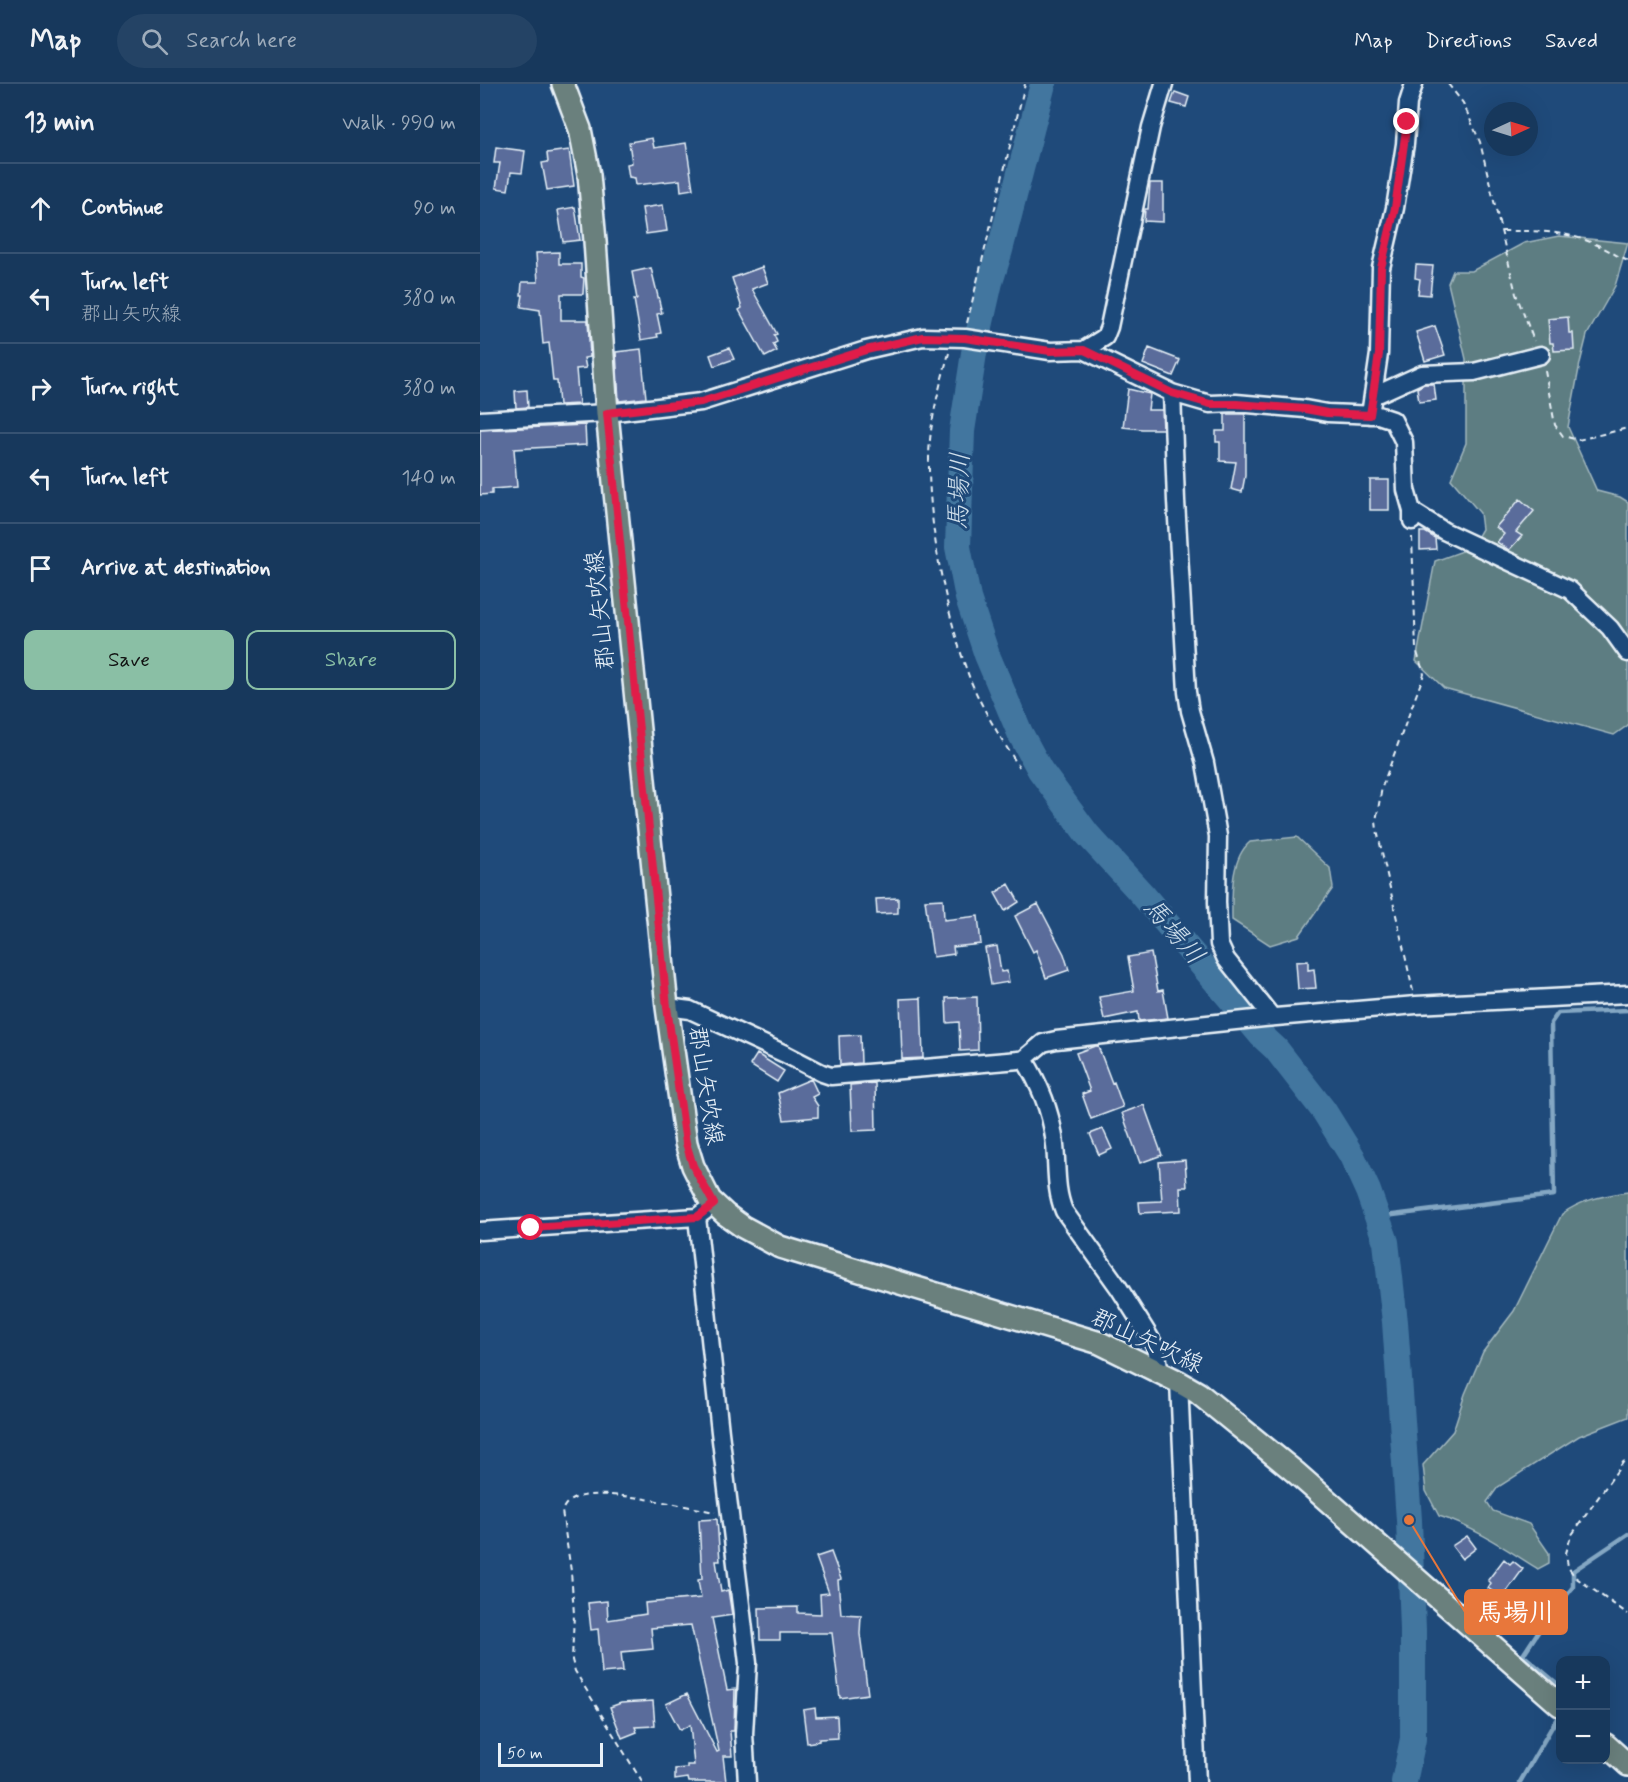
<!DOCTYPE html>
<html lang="en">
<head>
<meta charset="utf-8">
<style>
  :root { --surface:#17385c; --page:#244365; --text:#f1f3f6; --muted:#9eacbb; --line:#365272; --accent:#8abfa5 }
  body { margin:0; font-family:Mynerve,"Klee One",sans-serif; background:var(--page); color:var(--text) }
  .controls { position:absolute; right:18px; bottom:18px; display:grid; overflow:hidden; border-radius:12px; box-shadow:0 6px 24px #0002 }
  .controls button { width:54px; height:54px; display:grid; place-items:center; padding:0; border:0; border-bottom:2px solid var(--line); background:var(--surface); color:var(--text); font:30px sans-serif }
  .compass { position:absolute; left:1004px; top:18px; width:54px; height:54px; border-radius:50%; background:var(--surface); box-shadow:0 6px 24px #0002; rotate:86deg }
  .scale { position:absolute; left:18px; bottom:15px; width:105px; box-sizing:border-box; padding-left:6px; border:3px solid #e8f1f8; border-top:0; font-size:16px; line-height:21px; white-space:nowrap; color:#e8f1f8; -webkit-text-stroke:4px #1f4a7a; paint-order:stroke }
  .stop { position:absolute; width:18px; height:18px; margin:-14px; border:4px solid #e11d48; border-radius:50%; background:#fff }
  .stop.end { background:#e11d48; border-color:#fff; box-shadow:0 2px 6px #0008 }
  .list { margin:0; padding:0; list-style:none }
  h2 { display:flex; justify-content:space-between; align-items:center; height:78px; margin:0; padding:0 24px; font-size:26px }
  h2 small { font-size:20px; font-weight:400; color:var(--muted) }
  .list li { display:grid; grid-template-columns:39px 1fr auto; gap:18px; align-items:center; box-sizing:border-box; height:90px; padding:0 24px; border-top:2px solid var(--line) }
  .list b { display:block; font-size:22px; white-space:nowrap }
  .list p { margin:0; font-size:20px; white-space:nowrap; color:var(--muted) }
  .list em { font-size:20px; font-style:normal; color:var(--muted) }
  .actions { display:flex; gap:12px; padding:18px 24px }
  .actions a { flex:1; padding:14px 0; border:2px solid var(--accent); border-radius:12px; text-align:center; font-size:21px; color:var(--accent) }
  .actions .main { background:var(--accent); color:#111 }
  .icon { flex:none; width:33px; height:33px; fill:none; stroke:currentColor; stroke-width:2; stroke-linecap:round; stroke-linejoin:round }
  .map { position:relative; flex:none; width:1148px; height:1698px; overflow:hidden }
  header { display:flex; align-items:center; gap:36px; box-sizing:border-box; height:84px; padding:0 30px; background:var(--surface); border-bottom:2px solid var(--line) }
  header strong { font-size:28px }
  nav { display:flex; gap:33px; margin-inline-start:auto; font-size:21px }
  .search { width:420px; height:54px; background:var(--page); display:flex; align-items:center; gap:15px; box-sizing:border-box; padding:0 21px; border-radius:33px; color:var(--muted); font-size:22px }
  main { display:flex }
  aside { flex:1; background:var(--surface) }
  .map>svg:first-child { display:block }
  .green { fill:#5d7d82; stroke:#a2b7bd; stroke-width:1.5 }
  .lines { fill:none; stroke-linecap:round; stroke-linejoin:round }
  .stream { stroke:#84a7c3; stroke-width:4.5 }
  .river { stroke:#42769f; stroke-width:26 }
  .building { fill:#5a6c9b; stroke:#e8f1f8; stroke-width:1.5 }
  .minor-casing { stroke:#e8f1f8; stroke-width:21 }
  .major-casing { stroke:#e8f1f8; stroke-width:26 }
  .path { stroke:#e8f1f8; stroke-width:2; stroke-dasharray:6 4.5; stroke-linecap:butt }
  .minor { stroke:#1f4a7a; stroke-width:16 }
  .major { stroke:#6a807d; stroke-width:21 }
  .route { stroke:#e11d48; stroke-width:8 }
  .labels { text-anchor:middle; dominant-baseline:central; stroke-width:6; stroke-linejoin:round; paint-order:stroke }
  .street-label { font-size:24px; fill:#e8f1f8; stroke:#1f4a7a }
  .water-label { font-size:26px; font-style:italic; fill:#cfdfeb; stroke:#1f4a7a }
  .leader { fill:none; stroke:#e8773b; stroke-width:2 }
  .callout-dot { fill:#e8773b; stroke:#1f4a7a; stroke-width:2 }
  .callout { fill:#e8773b; stroke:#e8773b; stroke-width:2 }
  .callout-label { font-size:26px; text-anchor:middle; font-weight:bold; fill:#fff }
</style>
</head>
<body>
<header>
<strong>Map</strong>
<div class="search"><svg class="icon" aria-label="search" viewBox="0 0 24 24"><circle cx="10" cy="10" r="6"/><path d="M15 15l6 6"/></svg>Search here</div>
<nav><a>Map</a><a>Directions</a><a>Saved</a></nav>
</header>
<main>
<aside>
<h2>13 min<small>Walk · 990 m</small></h2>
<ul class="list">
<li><svg class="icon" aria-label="ahead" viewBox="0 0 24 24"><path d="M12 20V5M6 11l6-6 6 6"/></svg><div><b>Continue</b></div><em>90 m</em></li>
<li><svg class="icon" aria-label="left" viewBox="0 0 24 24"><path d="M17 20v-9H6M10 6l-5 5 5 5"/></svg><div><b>Turn left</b><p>郡山矢吹線</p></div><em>380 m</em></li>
<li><svg class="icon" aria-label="right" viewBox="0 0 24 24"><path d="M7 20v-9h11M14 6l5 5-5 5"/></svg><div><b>Turn right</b></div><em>380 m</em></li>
<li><svg class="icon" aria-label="left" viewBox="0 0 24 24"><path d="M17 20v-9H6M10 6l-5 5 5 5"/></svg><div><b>Turn left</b></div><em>140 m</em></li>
<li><svg class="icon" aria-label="arrive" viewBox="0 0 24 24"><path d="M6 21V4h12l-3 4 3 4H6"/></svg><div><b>Arrive at destination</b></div></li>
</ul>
<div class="actions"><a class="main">Save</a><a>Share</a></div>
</aside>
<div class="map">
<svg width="1148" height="1698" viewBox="0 0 1148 1698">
  <rect width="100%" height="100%" fill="#1f4a7a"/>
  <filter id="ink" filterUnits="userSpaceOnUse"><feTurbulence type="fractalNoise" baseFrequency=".0167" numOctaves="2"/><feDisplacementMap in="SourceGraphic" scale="12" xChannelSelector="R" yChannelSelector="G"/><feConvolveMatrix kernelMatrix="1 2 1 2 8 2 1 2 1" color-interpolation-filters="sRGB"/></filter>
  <g filter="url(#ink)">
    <path class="green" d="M1079,152L1148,159L1135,202L1107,251L1100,279L1088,343L1117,407L1140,413L1148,418V641L1134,651L964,604L936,577L955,477L991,464L1002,445L1000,429L971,395L986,359V275L968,199L973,187H992L1044,159Z
      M817,753L850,784L853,804L819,852L790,861L752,836C752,812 750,775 770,758Z
      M1148,1108V1333L1099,1352L1018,1403L1007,1418L1013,1427L1049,1440L1069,1469V1479L1058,1485C1026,1465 994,1443 959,1432L946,1407L943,1381L973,1347L985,1310L1003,1268L1034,1227L1082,1130C1102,1115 1124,1112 1148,1108Z"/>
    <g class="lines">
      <path class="stream" d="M897,1133L1074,1111L1071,939L1078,929L1148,926
        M1080,1602L1043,1571L1062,1542L1093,1503V1487L1148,1450
        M1040,1698L1080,1629"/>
      <path class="river" d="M563,0L520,166L510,198L494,269L482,347L478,463L488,514L507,571L540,649L560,686L607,750L662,810L782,952L796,965L844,1027L872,1072L888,1107L906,1158L915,1238L929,1436L933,1546V1655L924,1698"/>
    </g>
    <path class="building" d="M695,8L709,13L706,23L691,19Z
      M172,54L174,64L206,59L213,105L201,107L200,96L156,101L155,94L149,93L147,80L152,79L149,58Z
      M16,63L45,67L42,89L31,88L28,106L16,104L20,79H14Z
      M89,66L94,102L67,106L62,79L68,78L67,69Z
      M670,99H683V138L664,137L665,125H668Z
      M183,121L187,147L166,150L162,124Z
      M95,123L100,156L83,158L78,126Z
      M79,168V180H101V193L104,194L103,210H81V236H108L110,273L104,274L106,284L96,285L99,320L79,321L77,297H73L69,259L63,260L60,226L41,223L43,211H41L42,198H58L56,169Z
      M936,181L953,182L950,211L938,210L940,195L935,194Z
      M282,183L288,199L272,205L297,250L294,251L297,258L293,260L297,267L285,273L259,226L262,224L252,194Z
      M171,184L182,229L177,230L181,249L177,250L178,253L161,256L154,215H157L152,188Z
      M1088,233L1089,249H1093L1094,266L1074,267L1073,259H1070L1068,235Z
      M955,242L965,271L945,277L936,248Z
      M249,264L254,275L234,282L230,271Z
      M669,264L700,276L693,292L663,280Z
      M161,265L166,314L139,317L136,268Z
      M944,300H954L956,316L939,318L937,304Z
      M648,305L670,310L668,326H682L683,345H662L643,343Z
      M47,306L48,323L36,324L35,307Z
      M745,330H765V392L762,408L751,405L756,378L740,377V358H736V347H745Z
      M105,341L106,361L34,365L37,403L12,405V410L0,411V346Z
      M890,396H909V426H890Z
      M1040,415L1054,427L1036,448L1042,452L1029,466L1017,458L1024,450L1016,443Z
      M940,448H945L955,454L956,465L940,466Z
      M529,800L539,818L525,827L515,809Z
      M418,814V829L397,830L396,815Z
      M463,815L464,836L498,832L501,860L473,863L474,870L453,873L445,816Z
      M558,820L584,870L589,886L566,894L556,866L553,868L535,832Z
      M517,862L521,888L527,887L529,898L511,901L505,864Z
      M671,869L678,907L683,906L688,934L659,937L658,928L624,935L619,913L654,907L648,873Z
      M828,877V886L834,885L836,904L818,905L816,878Z
      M497,913L498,966L480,967L479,938L467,939L466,914Z
      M441,914L443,974L422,975L420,915Z
      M380,951L381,979L360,981L359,952Z
      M615,962H618L632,999L634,998L643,1023L611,1035L602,1010L610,1007L596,969Z
      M277,970L304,987L297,998L270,981Z
      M331,995L338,1010L332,1013L338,1022V1033L304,1036L298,1009Z
      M395,999L396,1046L372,1047L370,1001Z
      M664,1021L682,1071L660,1079L642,1029Z
      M623,1045L632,1065L619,1071L610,1050Z
      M705,1076L707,1103H700L701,1127L660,1129L659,1118L682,1117L679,1078Z
      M237,1435L240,1477H236L241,1508L248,1506L252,1531L232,1534L247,1606L255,1605L254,1647H250L252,1672H243L246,1698H209L208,1694L195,1696V1685L207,1684V1681H214L210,1641L200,1646L186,1620L207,1610L237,1668L239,1667L211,1541L171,1544L173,1565L141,1568L143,1587L122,1589L118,1545L111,1546L108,1519L127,1517L128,1536L166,1530L165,1519L221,1514L218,1496L222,1495L219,1436Z
      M987,1452L996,1464L982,1475L972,1462Z
      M351,1468L361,1495L358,1496L361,1530L381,1531L380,1550L388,1610L360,1614L352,1549H300V1556H280L279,1524L318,1523V1529L341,1530L340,1510L349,1509L336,1473Z
      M1024,1475L1030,1480L1033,1477L1043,1485L1022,1514L1008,1504L1011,1499L1008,1496Z
      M173,1617L175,1642L155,1643L157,1648L142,1654L130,1623L141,1619Z
      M335,1624L336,1633L357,1632L358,1654L339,1655V1657L327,1659L323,1626Z"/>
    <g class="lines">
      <g class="minor-casing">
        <path id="minor" d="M604,266L692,309L730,320L756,319L825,325L847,329L898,331L913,336L924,358L926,406L932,427V437
          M692,309L696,417L707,608L710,627L725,679L738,752L737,818L739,860L746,875L792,933
          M893,310L900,309L942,290L994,288L1061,271
          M890,331L899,270L901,184L915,124L925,60L928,19L934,0
          M0,336L127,329L221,318L386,266L443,253L485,254L570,267L604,266L625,253L629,243L671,43L684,0
          M932,427L964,447L1090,506L1130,544L1148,569
          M187,923L210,926L305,970L342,989L351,992L539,976L544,975L563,959L576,956L784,934L936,921L1148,910
          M544,975C559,999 570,1025 574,1053C578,1078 574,1103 584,1127L639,1204L666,1247L676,1264L680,1289
          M217,1133L240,1348L268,1579L264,1650L267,1698
          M0,1147L217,1133L225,1127
          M699,1298L717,1698"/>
      </g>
      <g class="major-casing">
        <path id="major" d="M83,0L100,45L109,91L115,157L127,329L187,923L206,1059L213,1082L230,1116L245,1130L263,1143L300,1163L620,1259L699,1298L718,1309L815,1388L1080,1621
          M1126,1661L1148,1681"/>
      </g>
      <path class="path" d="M968,0L983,19L1000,58L1036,210L1054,257
        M1022,147C1056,147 1083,146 1115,160C1126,164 1136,172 1148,177
        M487,239L545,0
        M469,269C459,303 449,341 449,376C448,441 467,535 490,595C503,627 521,654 539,683
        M1065,287L1075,341L1083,352L1098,356L1148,344
        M932,453L936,565L944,590L902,703L896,737L897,746L933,907
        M1144,1377L1091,1452L1086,1469L1088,1483L1095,1493L1148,1530
        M162,1698L95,1587L92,1576L94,1530L91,1487L82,1427C85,1420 88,1417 95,1414C123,1403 203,1422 235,1428"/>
      <use href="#minor" class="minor"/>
      <use href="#major" class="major"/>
    </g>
  </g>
  <g class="lines" filter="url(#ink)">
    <path class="route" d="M51,1144L217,1133L234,1120L213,1082L206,1059L187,923L127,329L221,318L386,266L443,253L485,254L570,267L604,266L692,309L730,320H756L825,325L847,329L890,331L899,270L901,184L915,124L927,38"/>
  </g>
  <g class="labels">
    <g class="street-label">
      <text transform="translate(121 526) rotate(-96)">郡山矢吹線</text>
      <text transform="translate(225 1002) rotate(81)">郡山矢吹線</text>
      <text transform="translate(667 1258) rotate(25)">郡山矢吹線</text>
    </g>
    <g class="water-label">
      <text transform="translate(480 407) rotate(-88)">馬場川</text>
      <text transform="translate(693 848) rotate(49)">馬場川</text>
    </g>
  </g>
  <path class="leader" d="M929 1436L985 1528"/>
  <circle class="callout-dot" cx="929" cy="1436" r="6"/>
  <rect class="callout" x="985" y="1506" width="102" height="44" rx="6"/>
  <g class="callout-label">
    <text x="1036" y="1537">馬場川</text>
  </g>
</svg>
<div class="controls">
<button>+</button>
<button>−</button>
</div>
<svg class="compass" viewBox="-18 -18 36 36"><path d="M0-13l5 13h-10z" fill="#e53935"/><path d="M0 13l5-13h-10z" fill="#9eacbb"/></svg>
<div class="scale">50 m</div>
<div class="stop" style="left:51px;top:1144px"></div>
<div class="stop end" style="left:927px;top:38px"></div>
</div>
</main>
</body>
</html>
